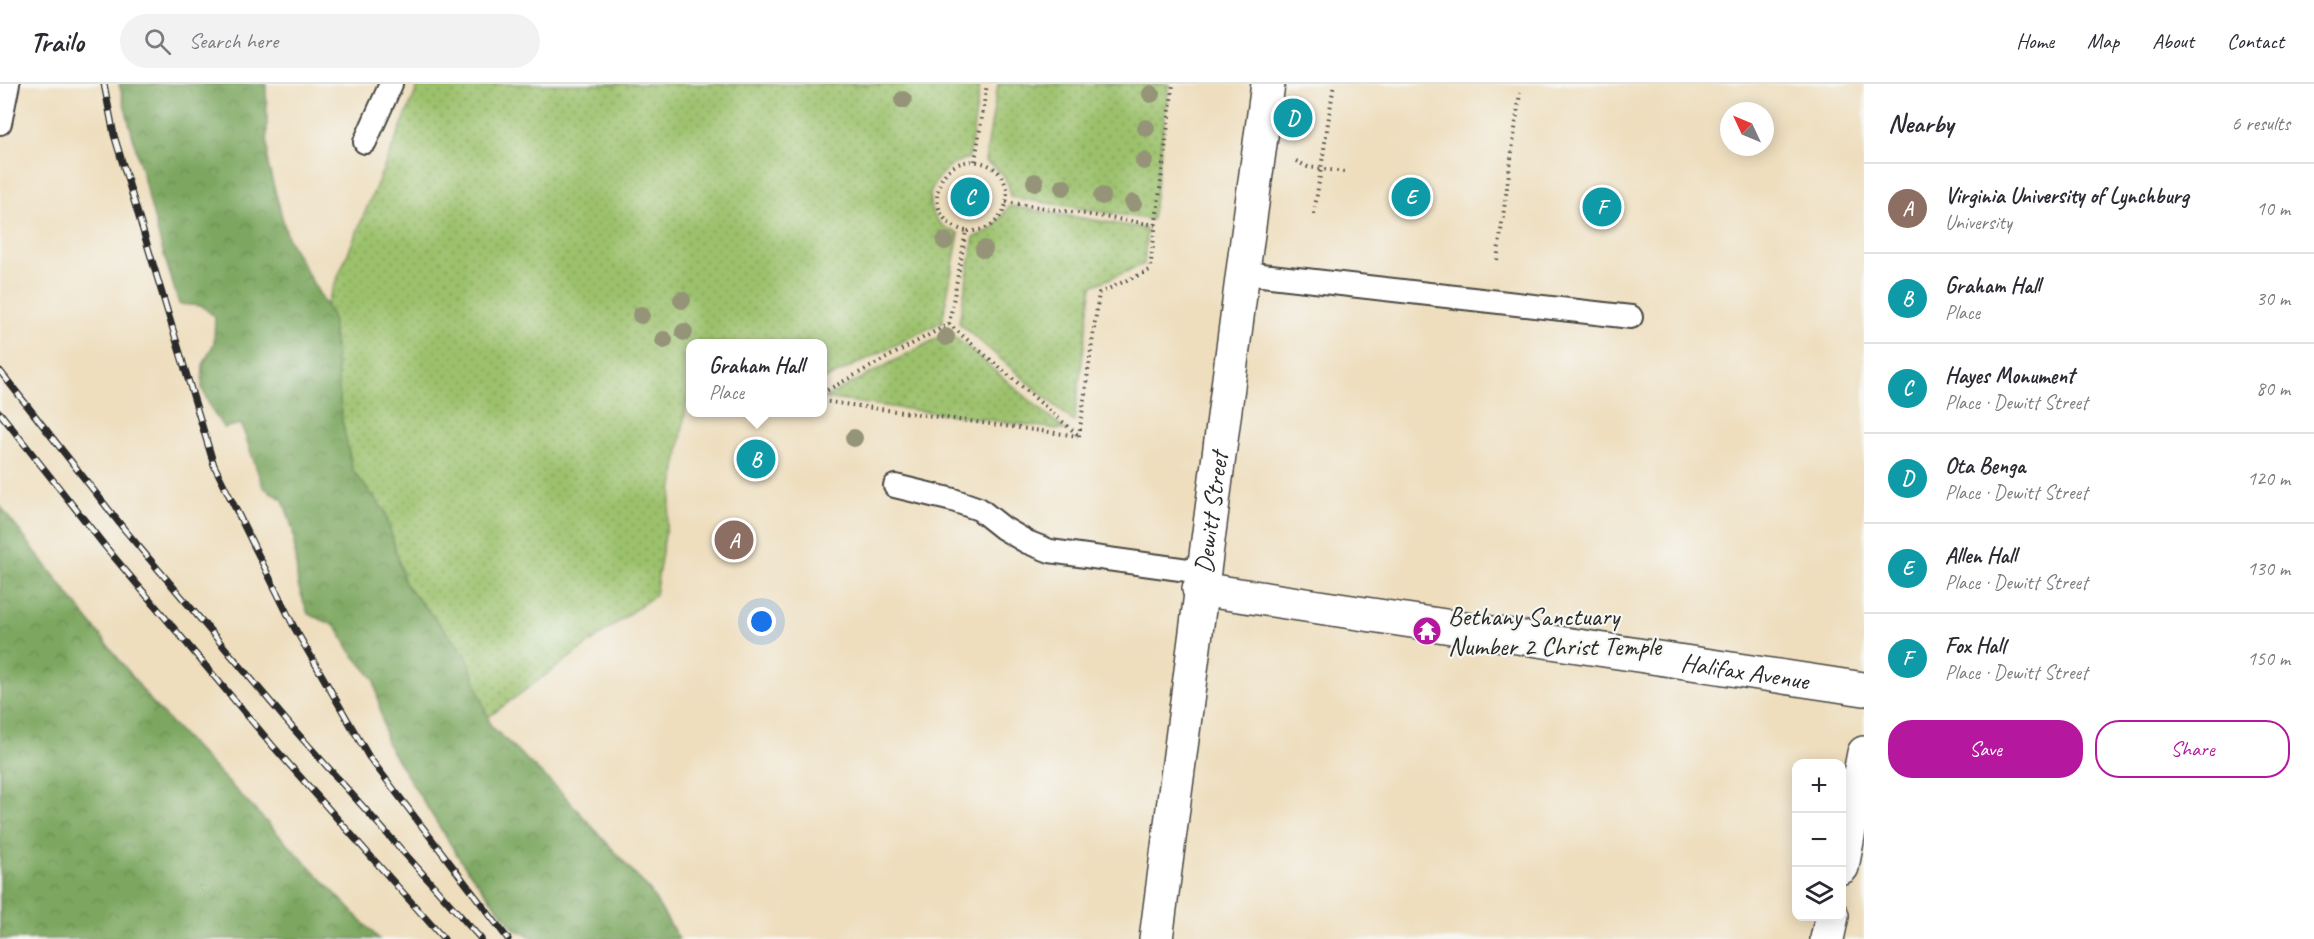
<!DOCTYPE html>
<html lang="en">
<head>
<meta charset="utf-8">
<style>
  :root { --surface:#fff; --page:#f2f2f3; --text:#2b2b33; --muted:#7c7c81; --line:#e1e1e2; --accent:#b5179e }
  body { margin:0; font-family:Caveat,sans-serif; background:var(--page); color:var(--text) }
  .controls { position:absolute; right:18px; bottom:18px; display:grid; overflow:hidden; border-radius:12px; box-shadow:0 3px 15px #0003 }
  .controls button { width:54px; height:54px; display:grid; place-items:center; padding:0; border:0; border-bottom:2px solid var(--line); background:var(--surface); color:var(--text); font:30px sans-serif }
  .compass { position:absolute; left:1720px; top:18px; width:54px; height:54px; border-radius:50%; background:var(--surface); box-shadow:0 3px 15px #0003; rotate:314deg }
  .you { position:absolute; left:762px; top:538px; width:21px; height:21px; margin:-15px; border:4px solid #fff; border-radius:50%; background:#1a73e8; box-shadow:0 0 0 9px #1a73e833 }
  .badge { display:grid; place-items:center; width:39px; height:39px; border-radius:50%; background:var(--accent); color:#fff; font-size:20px; font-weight:700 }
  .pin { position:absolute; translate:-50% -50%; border:3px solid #fff; box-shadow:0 2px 6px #0006 }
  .popup { position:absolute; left:686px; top:255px; width:141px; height:78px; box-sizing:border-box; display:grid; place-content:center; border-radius:12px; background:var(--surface); filter:drop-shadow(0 2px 4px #0005); font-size:20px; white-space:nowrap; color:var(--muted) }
  .popup b { font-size:22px; color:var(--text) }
  .popup::after { content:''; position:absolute; left:50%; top:100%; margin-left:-12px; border:12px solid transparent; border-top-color:var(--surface) }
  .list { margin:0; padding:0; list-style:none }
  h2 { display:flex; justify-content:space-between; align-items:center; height:78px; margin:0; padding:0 24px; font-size:26px }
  h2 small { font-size:20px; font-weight:400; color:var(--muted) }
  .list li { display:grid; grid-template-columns:39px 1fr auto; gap:18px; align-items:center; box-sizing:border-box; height:90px; padding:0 24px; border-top:2px solid var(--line) }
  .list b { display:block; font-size:22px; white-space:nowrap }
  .list p { margin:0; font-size:20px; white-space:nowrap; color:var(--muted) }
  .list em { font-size:20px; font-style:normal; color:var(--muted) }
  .actions { display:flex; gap:12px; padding:18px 24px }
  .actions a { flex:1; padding:14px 0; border:2px solid var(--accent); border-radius:24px; text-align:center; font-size:21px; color:var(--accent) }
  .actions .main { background:var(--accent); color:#fff }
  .icon { flex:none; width:33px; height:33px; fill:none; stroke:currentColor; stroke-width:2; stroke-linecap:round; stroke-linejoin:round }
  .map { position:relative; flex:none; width:1864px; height:855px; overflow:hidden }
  header { display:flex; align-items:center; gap:36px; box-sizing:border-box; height:84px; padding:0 30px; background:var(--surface); border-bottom:2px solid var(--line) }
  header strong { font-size:28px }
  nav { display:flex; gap:33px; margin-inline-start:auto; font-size:21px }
  .search { width:420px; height:54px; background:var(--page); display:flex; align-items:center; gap:15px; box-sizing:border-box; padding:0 21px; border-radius:33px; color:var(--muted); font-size:22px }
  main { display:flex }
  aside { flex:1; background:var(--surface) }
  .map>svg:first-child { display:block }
  .grass { fill:url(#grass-dots); stroke:#64764c; stroke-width:1.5 }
  .forest { fill:url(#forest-crowns); stroke:#546946; stroke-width:1.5 }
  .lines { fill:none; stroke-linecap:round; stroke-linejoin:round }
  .service-casing { stroke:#484641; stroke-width:26 }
  .minor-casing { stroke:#484641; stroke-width:36 }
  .path { stroke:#484641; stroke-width:4; stroke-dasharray:1.5 4.5; stroke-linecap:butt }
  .service { stroke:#fff; stroke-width:22 }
  .minor { stroke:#fff; stroke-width:33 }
  .rail-casing { stroke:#2b2b2b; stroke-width:7 }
  .rail { stroke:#f6f6f2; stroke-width:4.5; stroke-dasharray:14; stroke-linecap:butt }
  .tree { fill:#959478 }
  .labels { text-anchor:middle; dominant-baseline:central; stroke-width:4.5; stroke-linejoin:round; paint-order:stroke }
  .street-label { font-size:26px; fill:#2b2b2b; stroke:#f6f6f2 }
  .poi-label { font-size:26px; fill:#2b2b2b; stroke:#f6f6f2; text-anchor:start }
</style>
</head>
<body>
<header>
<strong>Trailo</strong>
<div class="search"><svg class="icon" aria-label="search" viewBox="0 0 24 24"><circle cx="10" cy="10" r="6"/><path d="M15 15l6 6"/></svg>Search here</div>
<nav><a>Home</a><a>Map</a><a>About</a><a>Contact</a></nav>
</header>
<main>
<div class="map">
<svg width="1864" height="855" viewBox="0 0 1864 855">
  <defs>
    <pattern id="grass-dots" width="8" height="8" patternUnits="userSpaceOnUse" patternTransform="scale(1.5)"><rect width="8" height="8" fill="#9cc16c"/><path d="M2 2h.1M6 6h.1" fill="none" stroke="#7f9d59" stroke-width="1.8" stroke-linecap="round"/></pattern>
    <pattern id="forest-crowns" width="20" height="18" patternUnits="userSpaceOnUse" patternTransform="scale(1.5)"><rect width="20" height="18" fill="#7da760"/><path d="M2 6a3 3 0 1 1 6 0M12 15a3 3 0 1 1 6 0" fill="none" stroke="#67884f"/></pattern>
  </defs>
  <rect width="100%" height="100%" fill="#f6f6f2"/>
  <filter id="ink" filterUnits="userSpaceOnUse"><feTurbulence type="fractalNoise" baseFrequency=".0167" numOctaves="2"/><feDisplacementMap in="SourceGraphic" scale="12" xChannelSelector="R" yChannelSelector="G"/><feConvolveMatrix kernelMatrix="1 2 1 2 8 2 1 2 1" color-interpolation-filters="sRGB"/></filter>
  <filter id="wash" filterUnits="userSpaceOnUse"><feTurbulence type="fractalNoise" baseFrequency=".008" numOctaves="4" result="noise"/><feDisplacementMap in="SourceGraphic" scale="24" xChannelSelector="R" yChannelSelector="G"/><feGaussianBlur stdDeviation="1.35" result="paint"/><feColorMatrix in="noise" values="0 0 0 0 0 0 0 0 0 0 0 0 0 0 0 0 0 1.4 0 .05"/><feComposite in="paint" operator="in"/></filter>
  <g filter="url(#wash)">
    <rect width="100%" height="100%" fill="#eedebe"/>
    <path class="grass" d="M419,0H980L969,74C939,81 914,116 942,141C947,145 954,147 959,150L942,238L822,297V260H690V300L655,511L472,645L300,283Z
      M998,0H1169L1152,136L1010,113C1011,96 999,85 985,77Z
      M1009,122L1147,145L1144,180L1092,202L1074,338L959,239L974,153L993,145Z
      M949,248L1065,346L824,314Z"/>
    <path class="forest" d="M119,0H266L268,81L288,155L332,232L342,337L353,387L385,427L405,500L466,571L491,642L563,710L650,807L679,855H537L515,846L463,780L387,660L374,595L350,567L336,542L308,530L298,501L293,446L283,416L263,403L241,340L224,344L212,327L202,304L203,281L214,259L215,233L202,222L179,220L161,161Z
      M0,422L155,622L379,855H0Z"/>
  </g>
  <g filter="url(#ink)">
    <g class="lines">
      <g class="service-casing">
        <path id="service" d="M0,39L8,0
          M365,58L391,0
          M1244,189L1631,233
          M895,402L953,416L979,425L1003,444L1027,458L1050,467L1202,488"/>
      </g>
      <g class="minor-casing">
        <g id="minor">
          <path id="s1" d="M1199,505L1864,605"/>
          <path d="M1842,783L1864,669"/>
          <path id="s2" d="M1156,855C1191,570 1230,285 1268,0"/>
          <path d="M1827,855L1832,832"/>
        </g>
      </g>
      <path class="path" d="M975,77L987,0
        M1296,77L1308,83L1344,88
        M1006,118L1156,141
        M1314,130L1334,0
        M1497,176L1520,9
        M949,240L966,147C1014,150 1022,85 978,78C933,71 920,137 966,147
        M822,309L949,240L1078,351
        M822,317L1078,352
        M1079,352L1099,209L1150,186L1173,0"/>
      <use href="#service" class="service"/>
      <use href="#minor" class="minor"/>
      <g class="rail-casing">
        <path id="rail" d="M104,0L114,51L214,381L294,543L369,673L508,855
          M0,287L124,445L291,642L481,855
          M0,329L104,461L272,661L444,855"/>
      </g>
      <use href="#rail" class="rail"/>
    </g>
    <g class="tree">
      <circle cx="1151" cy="10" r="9"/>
      <circle cx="903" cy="16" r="9"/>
      <circle cx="1146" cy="44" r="9"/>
      <circle cx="1144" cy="77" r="9"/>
      <circle cx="1035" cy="98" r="9"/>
      <circle cx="1063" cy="103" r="9"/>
      <circle cx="1102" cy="112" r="9"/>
      <circle cx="1133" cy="119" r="9"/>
      <circle cx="945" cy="157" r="9"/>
      <circle cx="984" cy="165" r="9"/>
      <circle cx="682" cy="216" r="9"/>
      <circle cx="641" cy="231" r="9"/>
      <circle cx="684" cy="248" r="9"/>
      <circle cx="946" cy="253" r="9"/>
      <circle cx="664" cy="256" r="9"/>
      <circle cx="854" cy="354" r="9"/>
    </g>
  </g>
  <defs>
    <g id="temple-disc" transform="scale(1.5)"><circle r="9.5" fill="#b5179e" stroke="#f6f6f2"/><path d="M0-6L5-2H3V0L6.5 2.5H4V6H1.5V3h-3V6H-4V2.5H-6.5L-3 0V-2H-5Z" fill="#fff"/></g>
  </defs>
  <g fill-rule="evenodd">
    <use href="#temple-disc" x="1427" y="547"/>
  </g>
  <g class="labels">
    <g class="street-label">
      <text stroke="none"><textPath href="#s2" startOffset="430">Dewitt Street</textPath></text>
      <text stroke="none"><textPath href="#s1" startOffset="552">Halifax Avenue</textPath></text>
    </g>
    <g class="poi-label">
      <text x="1448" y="532">Bethany Sanctuary<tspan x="1448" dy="30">Number 2 Christ Temple</tspan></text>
    </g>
  </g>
</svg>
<div class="controls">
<button>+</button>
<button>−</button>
<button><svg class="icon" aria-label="layers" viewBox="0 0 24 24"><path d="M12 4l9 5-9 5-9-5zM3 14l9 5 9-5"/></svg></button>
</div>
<svg class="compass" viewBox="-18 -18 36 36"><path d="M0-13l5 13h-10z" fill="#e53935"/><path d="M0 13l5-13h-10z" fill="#7c7c81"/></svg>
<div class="you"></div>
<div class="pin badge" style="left:734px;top:456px;background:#8d6e63">A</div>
<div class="pin badge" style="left:756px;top:375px;background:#0f9aa8">B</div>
<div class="popup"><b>Graham Hall</b>Place</div>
<div class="pin badge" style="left:970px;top:113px;background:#0f9aa8">C</div>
<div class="pin badge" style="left:1293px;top:34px;background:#0f9aa8">D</div>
<div class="pin badge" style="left:1411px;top:113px;background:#0f9aa8">E</div>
<div class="pin badge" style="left:1602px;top:123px;background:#0f9aa8">F</div>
</div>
<aside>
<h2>Nearby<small>6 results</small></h2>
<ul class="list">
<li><span class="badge" style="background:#8d6e63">A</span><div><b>Virginia University of Lynchburg</b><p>University</p></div><em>10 m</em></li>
<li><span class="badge" style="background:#0f9aa8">B</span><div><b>Graham Hall</b><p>Place</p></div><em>30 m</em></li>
<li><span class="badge" style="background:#0f9aa8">C</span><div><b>Hayes Monument</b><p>Place · Dewitt Street</p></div><em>80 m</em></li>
<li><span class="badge" style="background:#0f9aa8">D</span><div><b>Ota Benga</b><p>Place · Dewitt Street</p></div><em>120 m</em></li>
<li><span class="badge" style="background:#0f9aa8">E</span><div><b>Allen Hall</b><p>Place · Dewitt Street</p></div><em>130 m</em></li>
<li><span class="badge" style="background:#0f9aa8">F</span><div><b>Fox Hall</b><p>Place · Dewitt Street</p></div><em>150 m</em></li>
</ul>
<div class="actions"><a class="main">Save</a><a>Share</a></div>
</aside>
</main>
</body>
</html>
